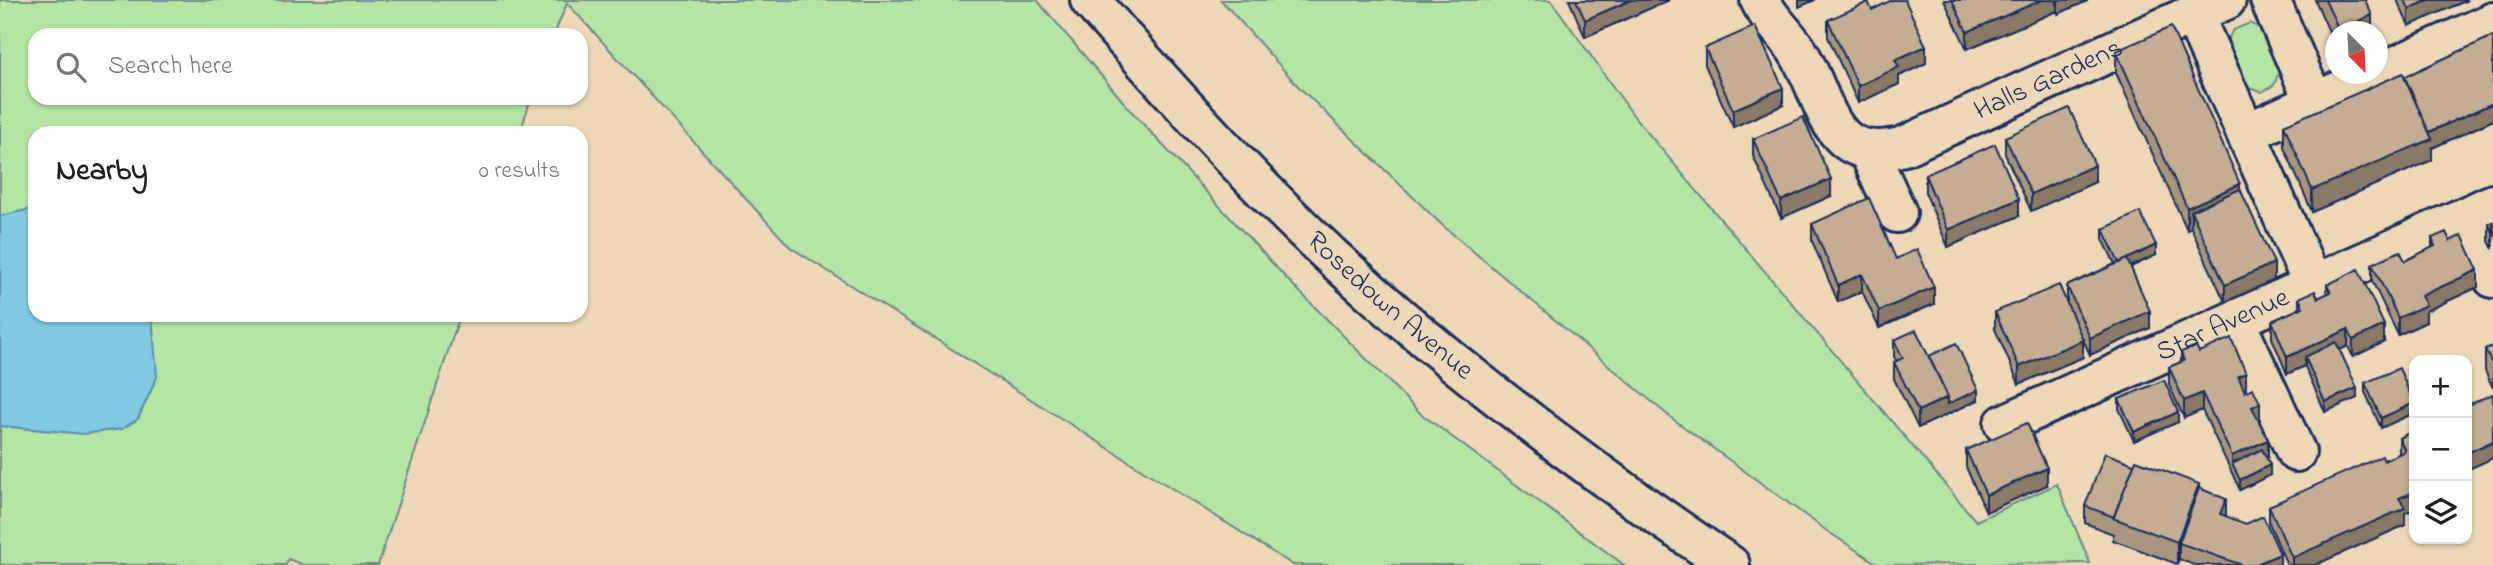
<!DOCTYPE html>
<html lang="en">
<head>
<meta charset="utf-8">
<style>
  :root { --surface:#fff; --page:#f2f2f2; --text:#202124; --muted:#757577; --line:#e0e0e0 }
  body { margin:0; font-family:"Indie Flower",sans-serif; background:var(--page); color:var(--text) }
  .controls { position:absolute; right:21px; bottom:21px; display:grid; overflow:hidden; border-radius:14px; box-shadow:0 2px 5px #0004 }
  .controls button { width:63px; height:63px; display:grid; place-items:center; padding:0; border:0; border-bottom:2px solid var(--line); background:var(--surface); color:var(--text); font:35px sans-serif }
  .compass { position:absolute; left:2325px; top:21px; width:63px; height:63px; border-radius:50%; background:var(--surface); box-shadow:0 2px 5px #0004; rotate:156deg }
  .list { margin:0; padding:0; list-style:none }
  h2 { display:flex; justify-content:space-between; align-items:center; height:91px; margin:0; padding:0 28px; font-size:30px }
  h2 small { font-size:23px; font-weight:400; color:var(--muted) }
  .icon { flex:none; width:38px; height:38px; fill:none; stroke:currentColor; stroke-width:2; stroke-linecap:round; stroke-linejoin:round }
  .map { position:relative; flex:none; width:2493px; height:565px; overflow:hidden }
  .search { position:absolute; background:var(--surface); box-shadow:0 2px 5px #0004; left:28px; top:28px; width:560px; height:77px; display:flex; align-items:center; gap:18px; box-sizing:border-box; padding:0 24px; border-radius:21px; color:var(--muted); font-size:26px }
  .panel { position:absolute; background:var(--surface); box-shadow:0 2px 5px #0004; left:28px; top:126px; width:560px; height:196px; border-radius:21px }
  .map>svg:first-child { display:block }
  .green { fill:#b4e4a4; stroke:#688a81; stroke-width:2 }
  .water { fill:#82cae3; stroke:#598cae; stroke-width:2 }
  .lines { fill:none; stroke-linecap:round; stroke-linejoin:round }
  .minor-casing { stroke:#1b2f5e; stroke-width:44 }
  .minor { stroke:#edd7b6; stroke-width:38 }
  .wall { fill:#a9957e; stroke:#1b2f5e; stroke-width:2 }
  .shaded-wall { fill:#897966; stroke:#1b2f5e; stroke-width:2 }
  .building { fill:#c4ad92; stroke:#1b2f5e; stroke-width:2 }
  .labels { text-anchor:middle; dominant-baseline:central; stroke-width:5; stroke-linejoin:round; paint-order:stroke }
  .street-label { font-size:28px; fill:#1b2f5e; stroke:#edd7b6 }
</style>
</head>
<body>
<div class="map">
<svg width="2493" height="565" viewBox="0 0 2493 565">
  <rect width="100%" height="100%" fill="#edd7b6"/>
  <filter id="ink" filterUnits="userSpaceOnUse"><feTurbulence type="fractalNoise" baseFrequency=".0143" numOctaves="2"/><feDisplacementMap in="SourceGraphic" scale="14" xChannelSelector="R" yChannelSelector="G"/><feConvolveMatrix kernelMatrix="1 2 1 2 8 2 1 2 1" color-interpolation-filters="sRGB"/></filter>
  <g filter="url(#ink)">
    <path class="green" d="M0,0H1037L1133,113L1288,280L1420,413L1624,565H1293L790,247L567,3L554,35H35V98H531L520,133H35V315H460L378,565H304L288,559L286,565H0Z
      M1221,0H1551L1636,119L1976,521L2057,484L2090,563L1879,565L1827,531L1670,417L1442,225L1299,87Z
      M2250,23L2261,29L2280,69L2274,85L2262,92L2248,88L2227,41L2233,30Z"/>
    <path class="water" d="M35,208V315H152L157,377L138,419L122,429L84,434L0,426V216Z"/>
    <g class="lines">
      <g class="minor-casing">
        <g id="minor">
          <path id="s1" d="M1090,0C1167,88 1244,174 1329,254C1453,369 1590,471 1730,565"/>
          <path id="s2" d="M1760,0C1769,20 1787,34 1798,52C1829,101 1826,167 1904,146L2193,14"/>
          <path d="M2226,0L2193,14L2246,133L2493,22"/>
          <path d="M2270,0L2315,104"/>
          <path d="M2246,133L2313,285"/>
          <path d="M1869,152L1897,213"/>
          <path d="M2465,217L2493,278"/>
          <path d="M2235,321L2296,452"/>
          <path id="s3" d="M2004,424L2493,204"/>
        </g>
      </g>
      <use href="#minor" class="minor"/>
    </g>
    <path class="wall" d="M1569,0H1669L1585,37Z
      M1944,0H2087V1L2058,14L2057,11L1967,49Z
      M2315,0H2365L2372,32H2335V45Z
      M2397,0H2467L2409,26Z
      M1872,10L1926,63L1899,76V84L1858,103L1828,37V20Z
      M2493,36V120L2432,148V160L2312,212L2284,147V125L2404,77Z
      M1705,48L1783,105L1733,127L1705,65Z
      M2116,51L2240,189L2274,280L2225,302L2191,228L2187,230L2116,73Z
      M2005,137L2095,182L2031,211L2005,154Z
      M1753,139L1831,196L1781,218L1753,156Z
      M1925,175L2019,216L1948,247L1925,192Z
      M2493,222V249L2489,241V224Z
      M1812,224L1896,259L1934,304L1879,328L1862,291L1838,302L1812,241Z
      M2103,229L2156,255L2131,267L2150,328L2090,355L2080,333L2083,357L2019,384L1995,329V312L2067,302V286L2115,264L2103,239Z
      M2432,238L2450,241L2478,287L2426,311V322L2398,335L2372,281V264L2405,261L2432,248Z
      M2327,285L2384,342L2353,357L2348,346L2340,350L2357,398L2325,412L2305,366L2287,374L2272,338V321L2299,309V298H2318L2327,294Z
      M1894,340L1929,356L1978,400L1918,428L1894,379V362L1897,361L1894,357Z
      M2493,346V388L2485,371V349Z
      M2181,352H2199L2246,390H2245L2260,420L2259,421L2268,457H2266L2270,475L2240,490L2202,410L2184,418L2169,385V367L2181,362Z
      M2365,383L2414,413L2381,428L2365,392Z
      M2119,399L2178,422L2134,441L2119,409Z
      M2414,431L2405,513V525L2315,565H2287L2269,523V506L2399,454V438Z
      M1966,450L2047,485L1986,512L1966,467Z
      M2199,488L2226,516L2280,565H2194L2179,559L2177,564L2113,540V534L2085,523V506Z"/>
    <path class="shaded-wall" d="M1631,0H1669L1585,37V20Z
      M1799,0H1815L1799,7Z
      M2042,0H2057V11L1967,49V32Z
      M2058,0H2087V1L2058,14Z
      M2429,0H2467L2409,26V9Z
      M2372,15V32H2339V30Z
      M1926,46V63L1899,76V84L1858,103V86L1895,60Z
      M1783,88V105L1733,127V110Z
      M2493,103V120L2432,148V160L2312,212V190L2428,133Z
      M2095,165V182L2031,211V194Z
      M1831,179V196L1781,218V201Z
      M2240,184V206L2191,211V228L2187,230V208Z
      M2019,199V216L1948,247V230Z
      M2156,245V255L2119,272V263Z
      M2274,263V280L2225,302V285Z
      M2478,270V287L2426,311V322L2398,335V318L2421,296Z
      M1862,274V291L1838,302V285Z
      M1934,287V304L1879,328V311Z
      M2150,311V328L2090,355V338Z
      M2384,325V342L2353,357V340Z
      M2348,329V346L2308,364L2305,357V366L2287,374V357Z
      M2083,340V357L2019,384V367Z
      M2246,373V390L2238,393V376Z
      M2357,388V398L2325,412V402Z
      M1978,390V400L1918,428V411L1948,397Z
      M2202,393V410L2184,418V401Z
      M2260,403V420L2252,424V407Z
      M2414,403V413L2381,428V418Z
      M2178,412V422L2134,441V432Z
      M2268,440V457L2236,472L2232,464V456Z
      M2493,441V458L2467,470V453Z
      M2270,465V475L2240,490V480Z
      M2047,468V485L1986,512V495Z
      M2199,484V505L2179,543V559L2177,564V542Z
      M2414,492V509L2405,513V525L2315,565H2292V558L2399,498Z
      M2226,499V516L2220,514Z
      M2280,554V565H2254Z"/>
    <path class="building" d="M1576,0H1631L1585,20Z
      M1892,0H1905L1926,46L1895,60L1899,67L1858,86L1828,20L1868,2L1872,10Z
      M1952,0H2042L1967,32Z
      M2325,0H2365L2372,15L2339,30Z
      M2405,0H2429L2409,9Z
      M1755,26L1783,88L1733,110L1705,48Z
      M2171,27L2240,184L2187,208L2116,51Z
      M2493,36V103L2429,132L2404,77Z
      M2403,73L2432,139L2312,190L2284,125Z
      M2069,108L2095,165L2031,194L2005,137Z
      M1803,117L1831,179L1781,201L1753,139Z
      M1995,144L2019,199L1948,230L1925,175Z
      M2240,189L2274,263L2225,285L2191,211Z
      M1869,198L1896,259L1917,249L1934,287L1879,311L1862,274L1838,285L1812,224Z
      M2140,212L2156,245L2119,263L2103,229Z
      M2493,222V232L2489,224Z
      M2446,232L2450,241L2462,235L2478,270L2421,296L2426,305L2398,318L2372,264L2400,251L2405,261L2435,246L2432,238Z
      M2127,259L2150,311L2090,338L2067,286Z
      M2358,269L2384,325L2353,340L2348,329L2287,357L2272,321L2303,307L2299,298L2315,291L2318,298L2331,292L2327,285Z
      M2059,285L2083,340L2019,367L1995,312Z
      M1916,330L1948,397L1918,411L1894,362L1903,358L1894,340Z
      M2231,338L2246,373L2238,376L2245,392L2253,388L2260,403L2252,407L2268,440L2232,456L2202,393L2184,401L2169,367L2184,361L2181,352L2196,346L2199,352Z
      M2336,342L2357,388L2325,402L2305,357Z
      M1956,343L1978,390L1948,404V397L1929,356Z
      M2493,346V366L2485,349Z
      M2399,368L2414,403L2381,418L2365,383Z
      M2164,380L2178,412L2134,432L2119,399Z
      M2493,394V441L2467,453V395L2470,404Z
      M2027,423L2047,468L1986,495L1966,450Z
      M2414,431V492L2399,498L2405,508L2292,558L2269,506L2382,456L2384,461L2405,451L2399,438Z
      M2262,449L2270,465L2240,480L2232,464Z
      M2105,453L2134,464L2114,517L2085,506Z
      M2136,460L2199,484L2177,542L2113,518Z
      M2199,488L2226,499L2220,514L2246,524L2263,516L2280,554L2254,565H2242L2179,543Z"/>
  </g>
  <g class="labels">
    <g class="street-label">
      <text stroke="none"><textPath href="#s2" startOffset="385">Halls Gardens</textPath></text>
      <text stroke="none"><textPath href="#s1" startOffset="429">Rosedown Avenue</textPath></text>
      <text stroke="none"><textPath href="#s3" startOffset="240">Star Avenue</textPath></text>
    </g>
  </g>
</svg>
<div class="controls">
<button>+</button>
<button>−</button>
<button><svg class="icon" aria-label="layers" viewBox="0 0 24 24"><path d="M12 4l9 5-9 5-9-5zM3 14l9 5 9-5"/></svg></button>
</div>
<svg class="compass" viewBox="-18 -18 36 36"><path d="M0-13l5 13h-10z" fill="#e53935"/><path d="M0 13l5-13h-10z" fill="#757577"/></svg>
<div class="search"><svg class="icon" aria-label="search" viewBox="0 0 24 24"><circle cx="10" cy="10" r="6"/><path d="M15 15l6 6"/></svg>Search here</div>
<section class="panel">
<h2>Nearby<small>0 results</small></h2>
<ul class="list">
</ul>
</section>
</div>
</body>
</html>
